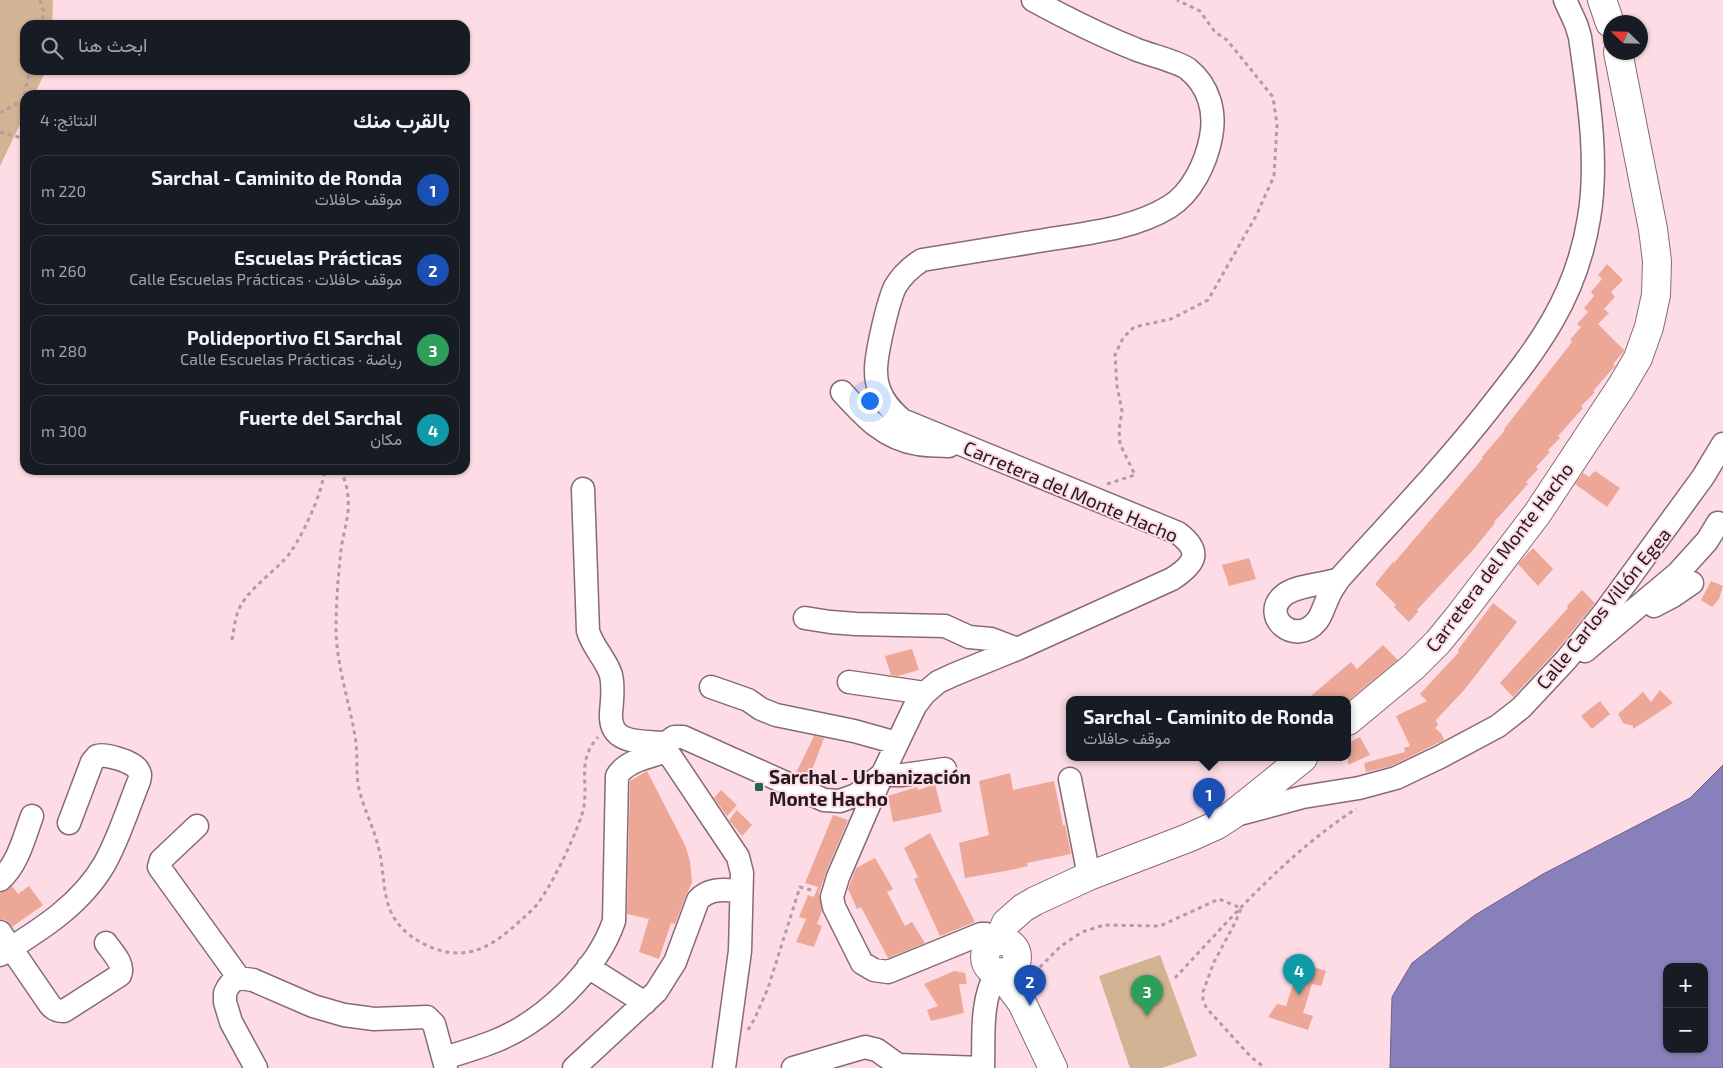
<!DOCTYPE html>
<html lang="ar">
<head>
<meta charset="utf-8">
<style>
  :root { --surface:#171b24; --page:#242831; --text:#f1f3f6; --muted:#9ea1a6; --line:#363941; --accent:#94b2ac }
  body { margin:0; font-family:"Exo 2",Vazirmatn,sans-serif; background:var(--page); color:var(--text); direction:rtl }
  .controls { position:absolute; right:15px; bottom:15px; display:grid; overflow:hidden; border-radius:10px; box-shadow:0 1px 4px #0004 }
  .controls button { width:45px; height:45px; display:grid; place-items:center; padding:0; border:0; border-bottom:1px solid var(--line); background:var(--surface); color:var(--text); font:25px sans-serif }
  .compass { position:absolute; left:1603px; top:15px; width:45px; height:45px; border-radius:50%; background:var(--surface); box-shadow:0 1px 4px #0004; rotate:293deg }
  .you { position:absolute; left:869px; top:400px; width:18px; height:18px; margin:-12px; border:4px solid #fff; border-radius:50%; background:#1a73e8; box-shadow:0 0 0 8px #1a73e833 }
  .badge { display:grid; place-items:center; width:32px; height:32px; border-radius:50%; background:var(--accent); color:#fff; font-size:16px; font-weight:700 }
  .pin { position:absolute; translate:-50% -41px; filter:drop-shadow(0 1px 2px #0008) }
  .pin::after { content:''; position:absolute; top:26px; width:18px; height:15px; background:inherit; clip-path:polygon(0 0,100% 0,50% 100%) }
  .popup { position:absolute; left:1066px; top:696px; width:285px; height:65px; box-sizing:border-box; display:grid; place-content:center; border-radius:10px; background:var(--surface); filter:drop-shadow(0 1px 4px #0005); font-size:16px; white-space:nowrap; color:var(--muted) }
  .popup b { font-size:19px; color:var(--text) }
  .popup::after { content:''; position:absolute; left:50%; top:100%; margin-left:-10px; border:10px solid transparent; border-top-color:var(--surface) }
  .list { margin:0; padding:0; list-style:none }
  h2 { display:flex; justify-content:space-between; align-items:center; height:65px; margin:0; padding:0 20px; font-size:21px }
  h2 small { font-size:16px; font-weight:400; color:var(--muted) }
  .list li { display:grid; grid-template-columns:32px 1fr auto; gap:15px; align-items:center; box-sizing:border-box; height:70px; margin:0 10px 10px; padding:0 10px; border:1px solid var(--line); border-radius:15px }
  .list b { display:block; font-size:19px; white-space:nowrap }
  .list p { margin:0; font-size:16px; white-space:nowrap; color:var(--muted) }
  .list em { font-size:16px; font-style:normal; color:var(--muted) }
  .icon { flex:none; width:28px; height:28px; fill:none; stroke:currentColor; stroke-width:2; stroke-linecap:round; stroke-linejoin:round }
  .map { position:relative; flex:none; width:1723px; height:1068px; overflow:hidden; direction:ltr }
  .search { position:absolute; background:var(--surface); box-shadow:0 1px 4px #0004; left:20px; top:20px; width:450px; height:55px; display:flex; align-items:center; gap:12px; box-sizing:border-box; padding:0 18px; border-radius:15px; color:var(--muted); font-size:19px }
  .panel { position:absolute; background:var(--surface); box-shadow:0 1px 4px #0004; left:20px; top:90px; width:450px; height:385px; border-radius:15px; direction:rtl }
  .map>svg:first-child { display:block }
  .green { fill:#d2b393 }
  .water { fill:#8880ba; stroke:#6b618b; fill-rule:evenodd }
  .building { fill:#eca797 }
  .lines { fill:none; stroke-linecap:round; stroke-linejoin:round }
  .minor-casing { stroke:#876b73; stroke-width:25 }
  .major-casing { stroke:#876b73; stroke-width:30 }
  .path { stroke:#b49aa2; stroke-width:3; stroke-dasharray:4 4; stroke-linecap:butt }
  .minor { stroke:#fff; stroke-width:22 }
  .major { stroke:#fff; stroke-width:28 }
  .poi-dot { fill:#236351; stroke:#fddce5; stroke-width:2 }
  .labels { text-anchor:middle; dominant-baseline:central; stroke-width:4; stroke-linejoin:round; paint-order:stroke }
  .street-label { font-size:19px; fill:#261a1e; stroke:#fddce5 }
  .poi-label { font-size:19px; font-weight:bold; fill:#261a1e; stroke:#fddce5; text-anchor:start }
</style>
</head>
<body>
<div class="map">
<svg width="1723" height="1068" viewBox="0 0 1723 1068">
  <rect width="100%" height="100%" fill="#fddce5"/>
  <path class="green" d="M0,0H53L52,25H25V70H46L34,95H25V114L0,166Z
    M1160,955L1197,1056L1162,1068H1130L1099,976Z"/>
  <path class="water" d="M1723,765V1068H1390L1392,997L1412,963L1475,915L1543,874L1690,798ZM1667,967H1704V1049H1667Z"/>
  <path class="building" d="M1607,264L1623,280L1611,292L1615,297L1604,309L1609,313L1598,324L1624,350V351L1613,364L1615,366L1593,391L1595,392L1581,406L1583,408L1558,436L1560,438L1548,450L1550,452L1536,467L1538,469L1526,482L1528,484L1494,522L1495,523L1473,550L1417,610L1418,612L1409,622L1394,607L1396,605L1375,584L1393,562L1394,563L1483,458L1482,457L1505,430L1504,429L1515,415L1572,342L1570,340L1581,327L1577,324L1588,312L1584,308L1594,296L1591,292L1602,279L1598,275Z
    M1595,471L1620,488L1607,507L1575,484L1583,473L1589,477Z
    M1533,548L1553,569L1538,586L1518,564Z
    M1249,558L1256,579L1229,586L1222,565Z
    M1711,581L1723,586L1719,599L1712,607L1701,600Z
    M1582,590L1595,603L1556,651L1513,697L1500,683L1568,608L1567,606Z
    M1493,603L1517,622L1465,689L1436,720L1438,725L1435,728L1441,733L1444,740L1391,766L1366,772L1364,763L1405,752L1404,748L1410,746L1396,716L1427,701L1420,694L1459,652L1458,650Z
    M1383,645L1398,660L1349,700H1306L1351,662L1357,669Z
    M912,649L919,670L898,676L891,675L885,656Z
    M1660,690L1673,703L1633,729V726L1623,723L1618,714L1643,692L1651,702Z
    M1600,701L1610,714L1592,729L1581,716Z
    M814,736L824,738L809,778L796,773Z
    M1360,737L1370,755L1348,765V743Z
    M647,771L685,845L690,861L692,883L686,895L675,924L671,923L659,959L639,952L649,919L627,914L630,781Z
    M1010,773L1013,790L1054,781L1063,825H1065L1071,854L1027,863L1028,866L1011,870L965,878L959,843L989,835L979,781Z
    M935,784L942,812L893,822L888,796L917,787L918,790Z
    M721,790L737,805L727,816L714,798Z
    M737,810L752,825L742,836L729,820Z
    M833,815L848,820L826,872L819,893L822,911L817,924L822,926L814,947L796,942L806,919L799,917L808,895L814,897L818,887L805,883Z
    M930,833L975,922L940,936L914,879L918,877L904,848Z
    M875,858L893,889L887,892L905,926L912,922L925,943L888,958L861,907L857,909L848,889L856,868Z
    M12,886L18,894L29,886L43,905L12,927L6,920L0,919V893L4,892Z
    M1286,958L1326,971L1321,986L1312,984L1303,1013L1313,1016L1308,1030L1268,1017L1277,1004L1286,1006L1295,978L1285,975Z
    M954,971L965,973L967,984H959L964,1013L931,1021L927,1010L938,1006L924,984Z"/>
  <g class="lines">
    <g class="minor-casing">
      <path id="minor" d="M842,392C864,416 884,439 918,444C928,446 939,445 949,446
        M583,489L588,631C593,648 606,659 611,675C614,688 612,700 611,713C609,746 643,741 666,743
        M1339,579C1389,523 1442,469 1489,409C1538,347 1576,299 1589,218C1599,160 1588,95 1580,37L1576,24L1565,0
        M1339,579C1334,586 1330,592 1327,600C1324,606 1322,615 1317,621C1295,648 1260,616 1283,596C1295,585 1322,585 1339,579Z
        M1654,606L1673,596L1692,583
        M805,618L830,622L856,624L945,626L969,637L991,639L1017,649
        M1585,651L1678,573L1707,541L1718,523
        M849,682L925,693
        M711,687L748,700L761,709L776,715L854,731L897,743
        M666,743L667,751L738,857L742,873L740,951L724,1068
        M666,743L674,737H683L824,800L840,801L856,795L880,776
        M882,775H903L945,769
        M1070,779L1089,876
        M1236,815L1303,797L1359,788L1396,778L1440,757L1498,726L1521,708L1566,660L1603,614L1703,477L1723,444
        M197,826L161,860L159,867L239,978
        M0,880C18,864 24,838 32,816
        M0,932L50,1005C54,1010 58,1011 64,1011L120,975C125,964 112,952 106,943
        M993,943L990,936L986,934H981L888,972L874,970L862,963L834,907L832,897L838,877L882,775L915,706L925,693L938,682L953,675L1017,649L1172,579C1195,564 1203,552 1178,533L902,420C892,411 883,402 879,389C877,384 876,376 876,370C876,353 888,302 895,287C902,275 911,267 922,260C963,253 1004,247 1045,240C1087,233 1133,229 1169,207C1192,193 1206,163 1211,137C1216,112 1209,86 1188,69C1177,61 1149,55 1135,49C1100,35 1066,18 1033,0
        M0,955C40,930 81,905 105,863C119,838 128,808 139,781C140,777 141,774 138,770C135,762 104,753 97,756L92,762L69,823
        M588,967L645,1003
        M444,1058C461,1053 478,1048 495,1041C543,1022 597,971 614,921L617,776C627,760 650,757 667,751
        M256,1068L231,1022L225,1002V993L228,987L232,982L239,978L253,980L313,1006L344,1015L374,1019L427,1017L434,1024L446,1068
        M574,1068L656,992L675,962L698,900C710,887 725,890 741,891
        M793,1068L865,1047L877,1050L898,1065L982,1068
        M983,1068C984,1037 980,1000 997,972"/>
    </g>
    <g class="major-casing">
      <path id="major" d="M1602,0L1610,23
        M1348,721L1413,667L1438,642L1460,615L1537,514L1621,387L1638,358L1649,327L1656,295L1657,261L1653,229L1618,52
        M1000,941L1002,932L1006,923L1023,908L1035,901L1089,876L1188,838L1217,825L1231,816L1303,758
        M985 957a16 16 0 1 1 32 0a16 16 0 1 1-32 0Z
        M999,972L1022,1003L1053,1068"/>
    </g>
    <path class="path" d="M40,0L44,12L41,25
      M0,113L23,100L30,70
      M0,132L25,139
      M341,470C344,479 348,488 348,498C350,515 343,533 341,550C338,577 336,604 336,631C337,667 349,701 355,736C358,752 356,768 358,784C362,806 373,825 378,846C384,866 382,887 389,907C395,924 408,936 424,944C472,968 500,940 534,908C548,894 581,826 584,806C588,779 577,761 598,737
      M1107,484L1135,475L1120,444L1119,430L1122,411L1117,386L1115,355L1123,338L1134,327L1171,319L1208,300L1256,216L1274,176L1277,125L1273,97L1227,40L1215,32L1200,11L1177,0
      M232,640C234,629 235,617 240,607C249,589 270,575 284,560C299,545 324,491 324,470
      M1025,973L1039,968L1061,946L1082,932L1104,925L1160,926L1219,899L1241,908L1236,921L1214,962L1203,992V1000L1206,1007L1211,1013L1251,1057L1265,1068
      M1175,978C1231,918 1286,854 1356,809
      M748,1030L755,1018L768,988L800,887L815,891"/>
    <use href="#minor" class="minor"/>
    <use href="#major" class="major"/>
  </g>
  <rect class="poi-dot" x="754" y="782" width="10" height="10" rx="2.5"/>
  <g class="labels">
    <g class="street-label">
      <text transform="translate(1071 491) rotate(23)">Carretera del Monte Hacho</text>
      <text transform="translate(1499 557) rotate(-53)">Carretera del Monte Hacho</text>
      <text transform="translate(1603 608) rotate(-51)">Calle Carlos Villón Egea</text>
    </g>
    <g class="poi-label">
      <text x="769" y="776">Sarchal - Urbanización<tspan x="769" dy="22">Monte Hacho</tspan></text>
    </g>
  </g>
</svg>
<div class="controls">
<button>+</button>
<button>−</button>
</div>
<svg class="compass" viewBox="-18 -18 36 36"><path d="M0-13l5 13h-10z" fill="#e53935"/><path d="M0 13l5-13h-10z" fill="#9ea1a6"/></svg>
<div class="you"></div>
<div class="pin badge" style="left:1209px;top:819px;background:#1a4fb4">1</div>
<div class="popup"><b>Sarchal - Caminito de Ronda</b>موقف حافلات</div>
<div class="pin badge" style="left:1030px;top:1006px;background:#1a4fb4">2</div>
<div class="pin badge" style="left:1147px;top:1016px;background:#2e9e5b">3</div>
<div class="pin badge" style="left:1299px;top:995px;background:#0f9aa8">4</div>
<div class="search"><svg class="icon" aria-label="search" viewBox="0 0 24 24"><circle cx="10" cy="10" r="6"/><path d="M15 15l6 6"/></svg>ابحث هنا</div>
<section class="panel">
<h2>بالقرب منك<small>النتائج: 4</small></h2>
<ul class="list">
<li><span class="badge" style="background:#1a4fb4">1</span><div><b>Sarchal - Caminito de Ronda</b><p>موقف حافلات</p></div><em>220 m</em></li>
<li><span class="badge" style="background:#1a4fb4">2</span><div><b>Escuelas Prácticas</b><p>موقف حافلات · Calle Escuelas Prácticas</p></div><em>260 m</em></li>
<li><span class="badge" style="background:#2e9e5b">3</span><div><b>Polideportivo El Sarchal</b><p>رياضة · Calle Escuelas Prácticas</p></div><em>280 m</em></li>
<li><span class="badge" style="background:#0f9aa8">4</span><div><b>Fuerte del Sarchal</b><p>مكان</p></div><em>300 m</em></li>
</ul>
</section>
</div>
</body>
</html>
